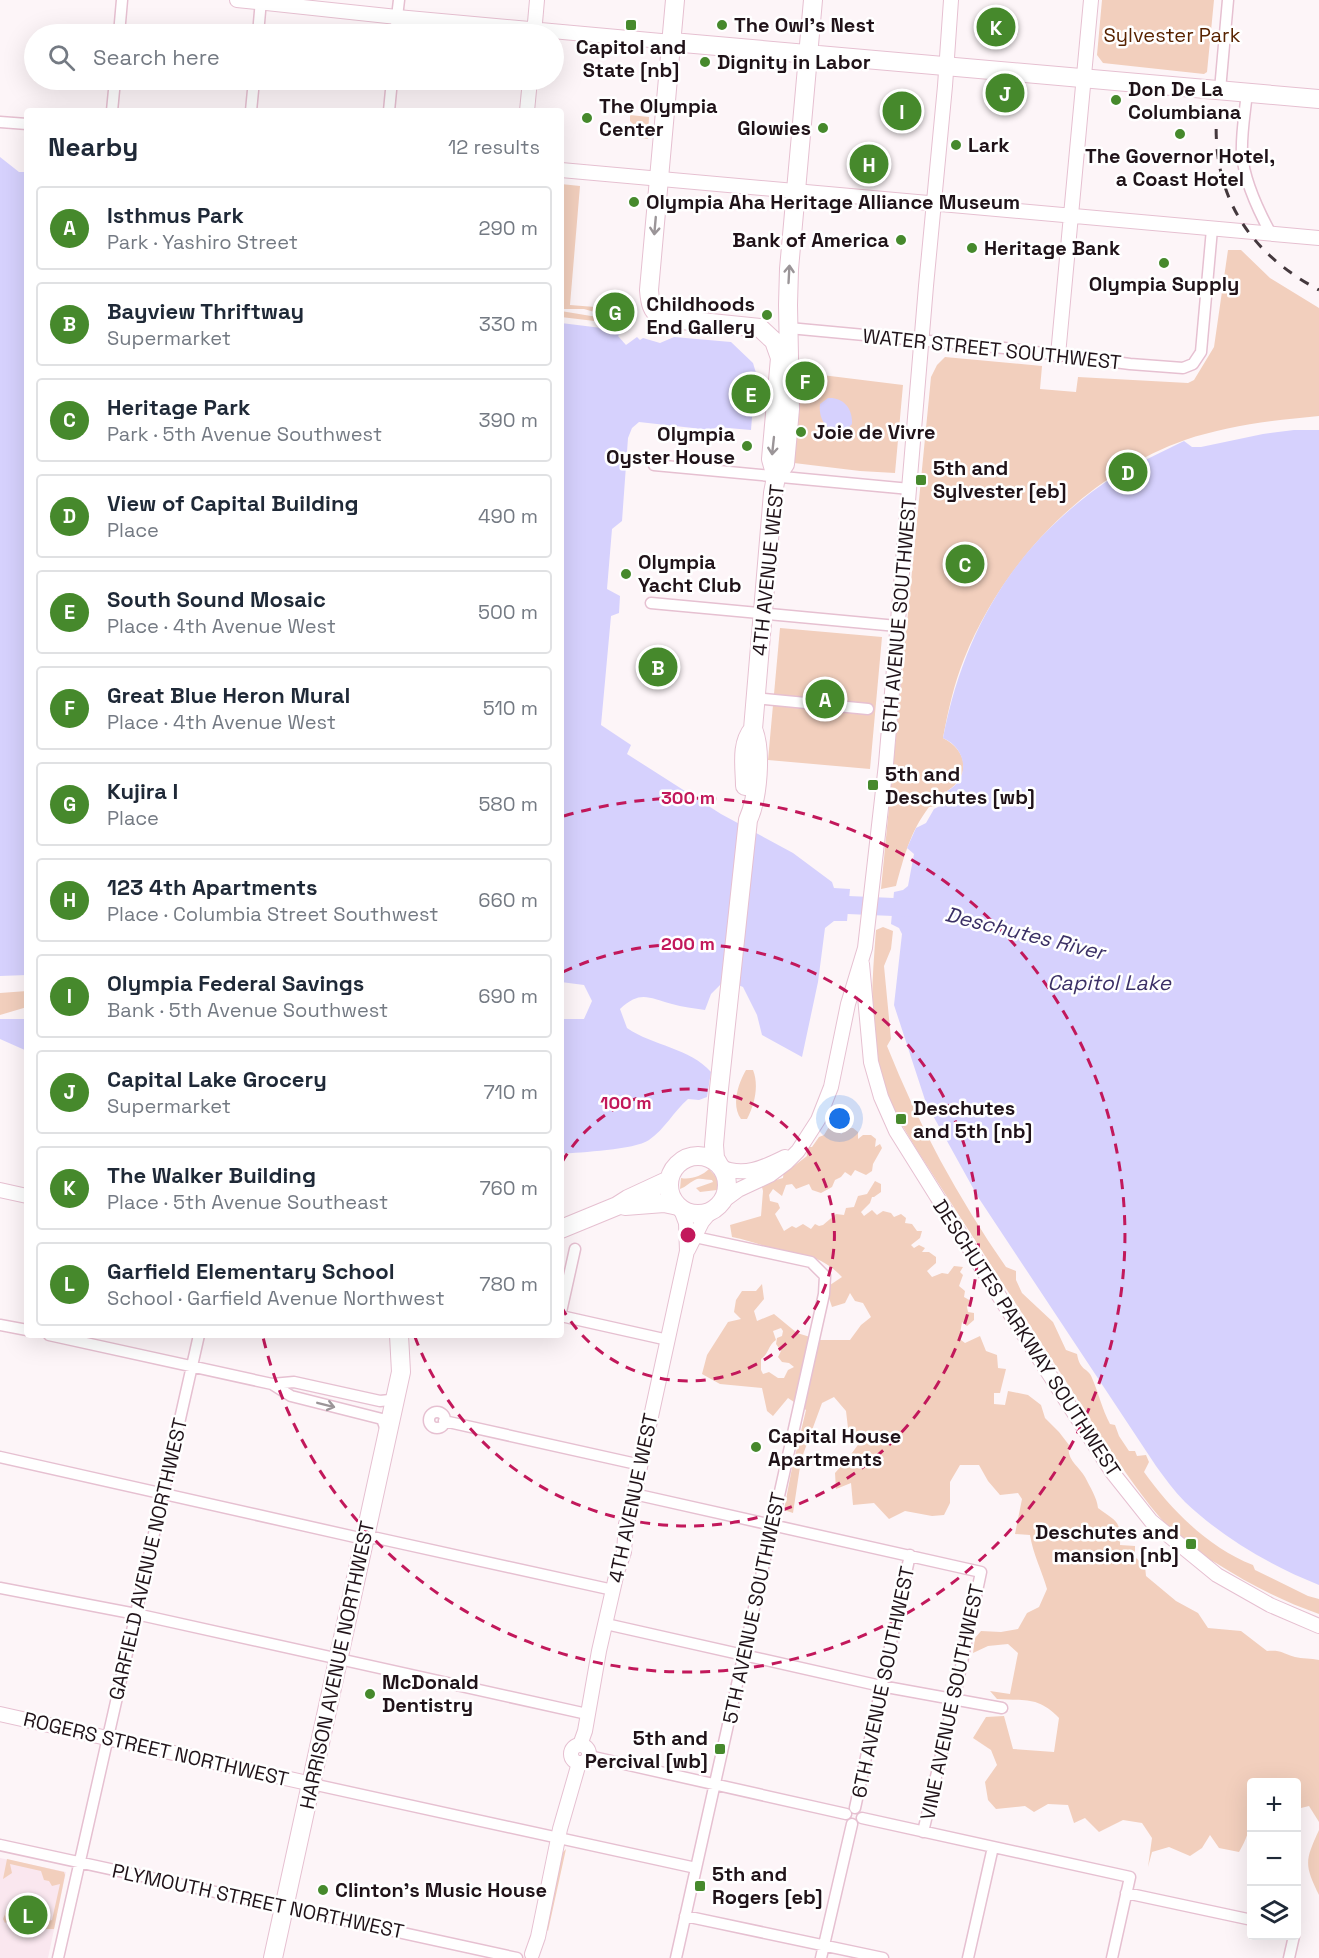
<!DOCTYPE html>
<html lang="en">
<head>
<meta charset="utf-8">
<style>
  :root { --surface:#fff; --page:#f6f6f7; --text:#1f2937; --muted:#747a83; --line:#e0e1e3; --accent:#46892c }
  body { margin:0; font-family:"Space Grotesk",sans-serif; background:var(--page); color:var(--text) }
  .controls { position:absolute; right:18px; bottom:18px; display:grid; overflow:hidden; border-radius:6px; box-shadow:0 6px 24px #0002 }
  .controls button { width:54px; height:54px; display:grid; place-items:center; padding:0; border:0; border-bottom:2px solid var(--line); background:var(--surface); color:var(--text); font:30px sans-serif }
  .you { position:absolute; left:840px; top:1119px; width:21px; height:21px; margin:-15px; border:4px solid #fff; border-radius:50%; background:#1a73e8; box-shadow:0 0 0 9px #1a73e833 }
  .badge { display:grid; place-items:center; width:39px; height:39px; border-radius:50%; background:var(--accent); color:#fff; font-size:20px; font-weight:700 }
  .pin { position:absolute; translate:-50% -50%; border:3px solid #fff; box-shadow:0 2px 6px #0006 }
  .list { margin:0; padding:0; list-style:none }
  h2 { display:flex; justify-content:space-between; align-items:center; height:78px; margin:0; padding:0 24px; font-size:26px }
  h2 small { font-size:20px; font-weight:400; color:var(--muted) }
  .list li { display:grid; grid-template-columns:39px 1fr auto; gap:18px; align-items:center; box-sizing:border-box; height:84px; margin:0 12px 12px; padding:0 12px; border:2px solid var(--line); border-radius:6px }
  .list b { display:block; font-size:22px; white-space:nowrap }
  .list p { margin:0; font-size:20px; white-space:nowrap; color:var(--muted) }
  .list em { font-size:20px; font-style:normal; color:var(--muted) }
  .icon { flex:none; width:33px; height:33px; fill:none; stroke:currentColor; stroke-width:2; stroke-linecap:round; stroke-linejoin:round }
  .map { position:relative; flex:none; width:1319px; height:1958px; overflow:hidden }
  .search { position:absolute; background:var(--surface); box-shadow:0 6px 24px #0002; left:24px; top:24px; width:540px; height:66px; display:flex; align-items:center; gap:15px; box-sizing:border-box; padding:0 21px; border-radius:33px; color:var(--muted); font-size:22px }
  .panel { position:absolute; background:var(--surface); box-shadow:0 6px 24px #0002; left:24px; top:108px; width:540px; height:1230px; border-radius:6px }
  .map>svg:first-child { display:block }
  .built { fill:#fae7ef }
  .green { fill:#f2cfbd; fill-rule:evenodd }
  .water { fill:#d6d1fd }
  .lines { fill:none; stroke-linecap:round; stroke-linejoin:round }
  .river { stroke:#d6d1fd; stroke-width:18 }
  .minor-casing { stroke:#e6c0d1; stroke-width:13 }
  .tertiary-casing { stroke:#e6c0d1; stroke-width:16 }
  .primary-casing { stroke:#e6c0d1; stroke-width:20 }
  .minor { stroke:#fff; stroke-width:10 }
  .tertiary { stroke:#fff; stroke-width:14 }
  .primary { stroke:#fff; stroke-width:18 }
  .rail { stroke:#44383d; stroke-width:3; stroke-dasharray:10 10; stroke-linecap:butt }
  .oneway { stroke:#9b9598 }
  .ring { fill:none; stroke:#c2185b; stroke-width:3; stroke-dasharray:10 8 }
  .poi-dot { fill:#46892c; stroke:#fff; stroke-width:2 }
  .labels { text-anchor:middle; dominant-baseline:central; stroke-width:5; stroke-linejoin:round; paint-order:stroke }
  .poi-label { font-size:20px; font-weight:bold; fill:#201319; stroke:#fff; text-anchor:start }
  .park-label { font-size:20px; fill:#582300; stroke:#fff }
  .street-label { font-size:20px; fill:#201319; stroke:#fff }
  .water-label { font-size:21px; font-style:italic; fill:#3b3066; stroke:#fff }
  .centre { fill:#c2185b; stroke:#fff; stroke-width:3 }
  .ring-label { font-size:18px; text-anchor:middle; font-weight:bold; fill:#c2185b; stroke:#fff; stroke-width:5; stroke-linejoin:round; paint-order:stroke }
</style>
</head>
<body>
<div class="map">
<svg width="1319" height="1958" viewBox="0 0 1319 1958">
  <rect width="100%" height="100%" fill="#fdf5f8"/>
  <path class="built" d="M0,1858L66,1872L48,1958H0Z"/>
  <path class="green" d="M1102,0H1214L1207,72L1204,74L1103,63L1097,55Z
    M630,115L649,117L648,139L631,137L633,124L630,121Z
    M561,184L580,186L570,305L632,310L635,319L628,325L561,317V311L591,316L633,318L614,313H598L584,309H561Z
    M1228,250H1241L1270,278L1319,308V416C1274,420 1227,426 1185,440C1085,475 1003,562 964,659C954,684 948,711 943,738C967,750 972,776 947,791L948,793L942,805L929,807C910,832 904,857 896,886L881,889L931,377L937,365L945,357L1042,366L1040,389L1076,392L1078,377L1188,383L1194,380L1214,347Z
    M804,375H822L903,385L895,473L860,471L794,463L800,399L799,376Z
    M780,628L882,637L870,769L768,760Z
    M883,927L893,931L891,949L884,966L891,1039L887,1046C918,1124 958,1198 1006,1267L1016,1271V1280L1022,1293L1053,1322L1066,1350L1077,1354C1080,1372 1088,1367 1092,1378C1099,1394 1102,1409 1110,1424L1115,1425L1119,1436L1129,1451H1135L1137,1456L1146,1455L1149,1462L1144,1472C1171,1510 1209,1548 1253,1565L1255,1570L1308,1596L1319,1599V1614C1282,1601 1249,1584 1216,1563C1207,1558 1197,1553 1189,1546C1154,1517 1128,1476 1103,1439L915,1147C906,1131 895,1115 888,1099C866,1047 872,984 876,930Z
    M27,991V1007L0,1015V993Z
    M746,1070H753C759,1085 755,1104 747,1119H741C731,1105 738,1084 746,1070Z
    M830,1125H836L841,1134L847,1128H853L858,1132V1139L863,1135H871L876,1139L875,1147L880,1144L882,1148L873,1164L872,1171L866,1175L855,1170L851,1176L845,1172L841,1177L835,1180L832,1187L821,1193L812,1190L809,1184L796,1189L792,1184L786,1185L782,1196L773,1189L769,1195L770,1201L778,1203L780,1208L775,1214L784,1231L792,1226L796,1228L803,1224L811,1229L815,1224L819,1226L823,1225L836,1214L844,1215L846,1208L854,1207L858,1196L867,1194L875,1181L881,1184V1192L874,1197H872L870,1203L861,1212L864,1216L872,1210L877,1215L883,1211L891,1213L894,1217L901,1214L906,1218L905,1223L912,1224L917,1231H922L920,1238L911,1245L914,1248L919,1245L925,1248L922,1252H929L936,1257V1263L927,1271L932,1277L942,1273L948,1274L954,1266L963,1267L960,1272L963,1275L959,1286L965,1291L964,1297L971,1301L967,1307L968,1312L974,1313V1320L967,1326L962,1322L960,1334L961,1340L965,1343L980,1336L986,1351L997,1355L998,1368L1006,1369L1000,1393H994V1404L1005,1405L1008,1391L1028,1395L1041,1405L1045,1418L1059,1432L1069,1445C1066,1460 1079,1466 1085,1477C1090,1487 1097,1498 1098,1508C1116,1522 1121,1519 1120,1545L1135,1546V1557L1145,1566L1146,1576L1176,1601L1198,1613L1208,1628L1241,1631L1267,1651C1282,1650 1281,1653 1295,1657C1302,1659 1311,1658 1319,1660V1822L1309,1806L1297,1809L1296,1782H1252C1251,1810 1254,1828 1239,1852L1219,1848L1210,1835L1202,1848L1190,1856L1169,1847L1152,1852L1148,1867L1152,1838L1142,1823L1123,1820L1099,1832L1085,1818L1074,1823L1068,1805L1048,1804L1034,1812L1025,1806L996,1809L988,1800L985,1782L997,1765L991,1750L973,1738L986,1717L1004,1716L1013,1749L1054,1752L1059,1718C1038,1696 1025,1701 997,1699L990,1691L1010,1694L1018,1653L1008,1644L988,1646L973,1653L975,1638L981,1631L1001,1632L1018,1629L1027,1613L1039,1607L1047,1589C1042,1571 1033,1554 1030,1535L1015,1534L1022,1499L1018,1493L1000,1495L988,1481L979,1465H960L950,1482V1503L944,1515L932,1516L905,1511L889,1519L874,1503L853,1505L851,1483L836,1489L835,1473L849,1457L863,1438L848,1428L846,1411L834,1397L822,1403L801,1460L793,1513L784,1510L791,1473L806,1410L788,1398L773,1416L767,1411L762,1388L720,1384L702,1374L707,1355L728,1322L741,1319L734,1312L736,1300L742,1291H756L762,1284L764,1299L754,1311L757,1321L774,1314L797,1333L820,1340H850L861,1325L871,1317L863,1303L855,1301L850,1293L845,1303L832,1307L828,1295L830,1285L842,1277C818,1252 800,1256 769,1247C756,1244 745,1239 732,1237L730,1225L761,1216L763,1191L761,1183L769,1178L776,1180L783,1178L784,1168L788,1165L794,1166L807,1156L806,1147H812L819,1137L824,1135ZM781,1328L783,1331L782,1336L777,1338L776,1344L781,1351L778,1357L782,1362L789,1363L794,1367L788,1370L784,1378H778L769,1372L763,1374L761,1370V1359C769,1354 768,1345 776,1340L773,1331Z
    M709,1169L717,1178V1190L700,1192L696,1188L713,1182L712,1180C707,1180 702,1178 697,1179C691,1181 686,1187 680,1189L681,1178C690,1180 702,1176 709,1169Z
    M1319,1830V1895C1304,1864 1305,1861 1319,1830Z
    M566,1849L548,1931L546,1929L563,1852Z
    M7,1859L64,1872L65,1875L54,1929H46L43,1923L52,1920L60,1884L52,1886L49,1881L44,1880L41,1871L10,1864L12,1873L3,1879Z
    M8,1907L13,1909L8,1915L26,1919L32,1912L35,1913L32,1929L25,1927L30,1922L12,1918L5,1923L3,1919Z"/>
  <path class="water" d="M0,157L19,172H27V975L0,976Z
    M561,323L618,330L622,332L618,336L626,345L637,337L640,340L643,338L660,343L674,337L731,342L753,363L756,373L755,384L745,393L753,405L751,430L717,427L711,430L639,422L632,428L628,438L622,521L612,529L607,589L620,596L619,613L611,616L601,725L631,745L627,754L721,814L793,853L832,882L834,888L850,889L847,921H834L825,928L818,982L802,1057L762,1035L757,1015L743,987L733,983L721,984L711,994L705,1010C694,1008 682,1007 672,1004C648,998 641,990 620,1009L627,1028C653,1046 690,1048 711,1072L707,1097L699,1100L688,1099C674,1111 665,1129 649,1140C634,1150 581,1152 561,1154V1019H584L592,1001L584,985L561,982Z
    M828,398C843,397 853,408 852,424L845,432C828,434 818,420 820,404Z
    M1294,430H1319V1585C1271,1566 1223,1538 1185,1502C1174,1491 1165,1478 1156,1466L978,1197L926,1103L894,1005L902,934L899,928L891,924L894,892L903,890L908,886L914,854L907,848L916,828L926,823L934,809L942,805L948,793L947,791C971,779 967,748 943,738C965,626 1017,541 1113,477C1121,480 1128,479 1133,472V466L1184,441L1192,447H1201L1263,434Z
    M0,1019H27V1051L0,1039Z"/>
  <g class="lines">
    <path class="river" d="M848,905L916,908"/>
    <g class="minor-casing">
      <path id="minor" d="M119,34L122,0
        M258,34L261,0
        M395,34L399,0
        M1220,90L1228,0
        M1247,92C1245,113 1241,133 1242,154C1244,181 1258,210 1271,234
        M112,111L115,80
        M251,111L254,80
        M389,111L392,80
        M0,122L27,124
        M789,328L1004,348L1130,364L1183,368L1193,364L1201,352L1212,229
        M654,465L910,489
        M651,603L897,626
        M755,698L868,709
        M561,1312L575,1249
        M561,1316L668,1340
        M0,1325L27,1330
        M49,1335L272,1384L294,1382L380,1401L390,1400L396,1396
        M272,1384L291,1396L382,1419L386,1430
        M429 1420a8 8 0 1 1 16 0a8 8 0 1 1-16 0Z
        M444,1421L641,1465
        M0,1457L364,1539L377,1538L613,1590
        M634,1494L981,1572L954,1700L923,1832
        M0,1588L136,1614L587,1714
        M606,1624L881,1686L1002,1708
        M589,1756L846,1814
        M312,1784L696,1868
        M855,1808L910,1555
        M862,1818L1130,1877L1112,1958
        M0,1845L517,1958
        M1126,1893L1252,1920
        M685,1916L883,1958
        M58,1958L199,1335
        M676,1958L824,1294L825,1276L811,1262L695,1237
        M821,1958L852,1824
        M968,1958L993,1847
        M1289,1958L1294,1936"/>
    </g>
    <g class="tertiary-casing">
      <path id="tertiary" d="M237,0L397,17L672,42
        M534,34L537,0
        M527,111L530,80
        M561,170L1319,238
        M1058,355L1091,0
        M862,964L871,1062L881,1097L896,1131L1006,1307L1112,1472L1151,1521L1217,1575L1270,1605L1319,1626
        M720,1167C744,1177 763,1168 785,1157
        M0,1190L27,1196
        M719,1204L738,1190L770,1175L786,1163L798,1151L818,1120L831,1087L848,1004L865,948L886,764L926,286L945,86L951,0
        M688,1250L702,1222L712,1210
        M0,1714L312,1784
        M580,1745L585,1731L599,1651L617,1572L624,1552L626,1524L630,1513L687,1251L686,1223L680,1207
        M571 1754a9 9 0 1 1 18 0a9 9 0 1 1-18 0Z
        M532,1954L538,1937L560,1829L579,1763"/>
    </g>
    <g class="primary-casing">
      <path id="primary" d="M675,0L649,290C650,302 651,311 662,318L760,328L774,341L780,358L771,459L776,477
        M672,42L1319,99
        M745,786C745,767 740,745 753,729
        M669 1185a29 29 0 1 1 58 0a29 29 0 1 1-58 0Z
        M719,1165L715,1158L714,1145L718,1098L748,820C758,798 762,751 753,729L773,493L776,477L785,464L790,409L788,305L789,269L813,0
        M625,1206L664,1203L678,1206
        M561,1229L617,1206L628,1199L669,1180
        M273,1958L401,1372L399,1335"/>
    </g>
    <use href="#minor" class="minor"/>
    <use href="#tertiary" class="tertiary"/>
    <use href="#primary" class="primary"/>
    <path class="rail" d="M1217,109C1210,192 1246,251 1319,290"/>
  </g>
  <defs><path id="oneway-shaft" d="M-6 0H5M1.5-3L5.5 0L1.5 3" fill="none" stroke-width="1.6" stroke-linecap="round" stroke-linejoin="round" transform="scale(1.5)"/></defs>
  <g class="oneway">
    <use href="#oneway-shaft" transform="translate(655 226) rotate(95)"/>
    <use href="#oneway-shaft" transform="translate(789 274) rotate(-87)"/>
    <use href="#oneway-shaft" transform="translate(773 446) rotate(96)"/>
    <use href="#oneway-shaft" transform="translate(326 1405) rotate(14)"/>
  </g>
  <g class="ring">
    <path d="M562 1162A146 146 0 1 1 562 1308"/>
    <path d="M563 972A291 291 0 1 1 415 1337"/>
    <path d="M564 816A437 437 0 1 1 263 1337"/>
  </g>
  <g class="poi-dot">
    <rect x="625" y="19" width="12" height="12" rx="3"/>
    <circle cx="722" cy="25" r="6"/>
    <circle cx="705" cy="62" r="6"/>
    <circle cx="1116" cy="100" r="6"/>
    <circle cx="587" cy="118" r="6"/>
    <circle cx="823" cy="128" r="6"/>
    <circle cx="1180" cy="134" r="6"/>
    <circle cx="956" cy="145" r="6"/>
    <circle cx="634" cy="202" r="6"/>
    <circle cx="901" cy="240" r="6"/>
    <circle cx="972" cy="248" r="6"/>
    <circle cx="1164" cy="263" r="6"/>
    <circle cx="767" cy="315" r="6"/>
    <circle cx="801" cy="432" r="6"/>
    <circle cx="747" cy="446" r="6"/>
    <rect x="915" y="474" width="12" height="12" rx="3"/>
    <circle cx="626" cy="574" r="6"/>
    <rect x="867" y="779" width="12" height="12" rx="3"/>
    <rect x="895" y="1113" width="12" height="12" rx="3"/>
    <circle cx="756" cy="1447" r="6"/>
    <rect x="1185" y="1538" width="12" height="12" rx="3"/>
    <circle cx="370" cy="1694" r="6"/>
    <rect x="714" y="1743" width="12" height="12" rx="3"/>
    <rect x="694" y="1880" width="12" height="12" rx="3"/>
    <circle cx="323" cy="1890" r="6"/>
  </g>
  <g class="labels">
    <g class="poi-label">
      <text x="734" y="25">The Owl's Nest</text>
      <text x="631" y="47" text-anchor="middle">Capitol and<tspan x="631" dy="23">State [nb]</tspan></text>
      <text x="717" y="62">Dignity in Labor</text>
      <text x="1128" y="89">Don De La<tspan x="1128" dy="23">Columbiana</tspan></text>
      <text x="599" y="106">The Olympia<tspan x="599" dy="23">Center</tspan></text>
      <text x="811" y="128" text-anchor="end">Glowies</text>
      <text x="968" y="145">Lark</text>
      <text x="1180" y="156" text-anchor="middle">The Governor Hotel,<tspan x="1180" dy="23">a Coast Hotel</tspan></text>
      <text x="646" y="202">Olympia Aha Heritage Alliance Museum</text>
      <text x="889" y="240" text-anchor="end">Bank of America</text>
      <text x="984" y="248">Heritage Bank</text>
      <text x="1164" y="284" text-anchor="middle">Olympia Supply</text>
      <text x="755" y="304" text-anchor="end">Childhoods<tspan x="755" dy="23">End Gallery</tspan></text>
      <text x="813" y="432">Joie de Vivre</text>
      <text x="735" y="434" text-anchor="end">Olympia<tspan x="735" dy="23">Oyster House</tspan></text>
      <text x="933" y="468">5th and<tspan x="933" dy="23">Sylvester [eb]</tspan></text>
      <text x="638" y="562">Olympia<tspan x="638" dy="23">Yacht Club</tspan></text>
      <text x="885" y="774">5th and<tspan x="885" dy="23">Deschutes [wb]</tspan></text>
      <text x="913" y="1108">Deschutes<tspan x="913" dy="23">and 5th [nb]</tspan></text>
      <text x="768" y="1436">Capital House<tspan x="768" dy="23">Apartments</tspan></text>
      <text x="1179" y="1532" text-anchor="end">Deschutes and<tspan x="1179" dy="23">mansion [nb]</tspan></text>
      <text x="382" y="1682">McDonald<tspan x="382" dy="23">Dentistry</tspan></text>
      <text x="708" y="1738" text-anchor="end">5th and<tspan x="708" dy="23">Percival [wb]</tspan></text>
      <text x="712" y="1874">5th and<tspan x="712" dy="23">Rogers [eb]</tspan></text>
      <text x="335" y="1890">Clinton's Music House</text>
    </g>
    <g class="park-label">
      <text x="1172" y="35">Sylvester Park</text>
    </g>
    <g class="street-label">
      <text transform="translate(992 349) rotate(6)">WATER STREET SOUTHWEST</text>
      <text transform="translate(768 570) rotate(-84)">4TH AVENUE WEST</text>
      <text transform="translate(899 615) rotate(-85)">5TH AVENUE SOUTHWEST</text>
      <text transform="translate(1027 1338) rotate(57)">DESCHUTES PARKWAY SOUTHWEST</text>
      <text transform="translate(633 1498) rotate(-78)">4TH AVENUE WEST</text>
      <text transform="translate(148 1559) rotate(-77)">GARFIELD AVENUE NORTHWEST</text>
      <text transform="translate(754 1608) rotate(-78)">5TH AVENUE SOUTHWEST</text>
      <text transform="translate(337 1665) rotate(-78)">HARRISON AVENUE NORTHWEST</text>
      <text transform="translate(883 1682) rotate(-78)">6TH AVENUE SOUTHWEST</text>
      <text transform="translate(952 1702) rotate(-78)">VINE AVENUE SOUTHWEST</text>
      <text transform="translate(156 1749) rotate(13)">ROGERS STREET NORTHWEST</text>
      <text transform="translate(258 1901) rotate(12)">PLYMOUTH STREET NORTHWEST</text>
    </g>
    <g class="water-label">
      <text transform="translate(1025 933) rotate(14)">Deschutes River</text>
      <text x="1109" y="982">Capitol Lake</text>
    </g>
  </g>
  <circle cx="688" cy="1235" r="9" class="centre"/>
  <g class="ring-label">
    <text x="688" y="804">300 m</text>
    <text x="688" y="950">200 m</text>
    <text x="626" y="1109">100 m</text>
  </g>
</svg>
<div class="controls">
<button>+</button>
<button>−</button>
<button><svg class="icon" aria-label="layers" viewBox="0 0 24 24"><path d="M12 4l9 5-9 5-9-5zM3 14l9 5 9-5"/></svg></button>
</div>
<div class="you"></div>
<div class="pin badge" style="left:825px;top:699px">A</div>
<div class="pin badge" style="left:658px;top:667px">B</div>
<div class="pin badge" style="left:965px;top:564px">C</div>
<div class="pin badge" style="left:1128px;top:472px">D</div>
<div class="pin badge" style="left:751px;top:394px">E</div>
<div class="pin badge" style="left:805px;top:381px">F</div>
<div class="pin badge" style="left:615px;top:312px">G</div>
<div class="pin badge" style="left:869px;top:164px">H</div>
<div class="pin badge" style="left:902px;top:111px">I</div>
<div class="pin badge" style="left:1005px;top:93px">J</div>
<div class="pin badge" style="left:996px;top:27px">K</div>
<div class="pin badge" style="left:28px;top:1915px">L</div>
<div class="search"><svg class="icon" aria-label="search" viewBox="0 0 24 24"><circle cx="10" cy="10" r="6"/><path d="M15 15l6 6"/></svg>Search here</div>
<section class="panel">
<h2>Nearby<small>12 results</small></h2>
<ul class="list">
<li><span class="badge">A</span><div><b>Isthmus Park</b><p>Park · Yashiro Street</p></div><em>290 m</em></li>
<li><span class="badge">B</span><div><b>Bayview Thriftway</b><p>Supermarket</p></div><em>330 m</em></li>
<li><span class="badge">C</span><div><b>Heritage Park</b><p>Park · 5th Avenue Southwest</p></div><em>390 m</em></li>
<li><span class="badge">D</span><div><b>View of Capital Building</b><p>Place</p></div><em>490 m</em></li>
<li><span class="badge">E</span><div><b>South Sound Mosaic</b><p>Place · 4th Avenue West</p></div><em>500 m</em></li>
<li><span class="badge">F</span><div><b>Great Blue Heron Mural</b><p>Place · 4th Avenue West</p></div><em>510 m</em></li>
<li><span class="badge">G</span><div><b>Kujira I</b><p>Place</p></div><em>580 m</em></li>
<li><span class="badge">H</span><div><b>123 4th Apartments</b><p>Place · Columbia Street Southwest</p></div><em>660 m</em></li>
<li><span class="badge">I</span><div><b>Olympia Federal Savings</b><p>Bank · 5th Avenue Southwest</p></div><em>690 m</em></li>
<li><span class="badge">J</span><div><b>Capital Lake Grocery</b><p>Supermarket</p></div><em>710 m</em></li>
<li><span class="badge">K</span><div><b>The Walker Building</b><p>Place · 5th Avenue Southeast</p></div><em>760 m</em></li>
<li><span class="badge">L</span><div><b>Garfield Elementary School</b><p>School · Garfield Avenue Northwest</p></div><em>780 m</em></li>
</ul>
</section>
</div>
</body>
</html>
